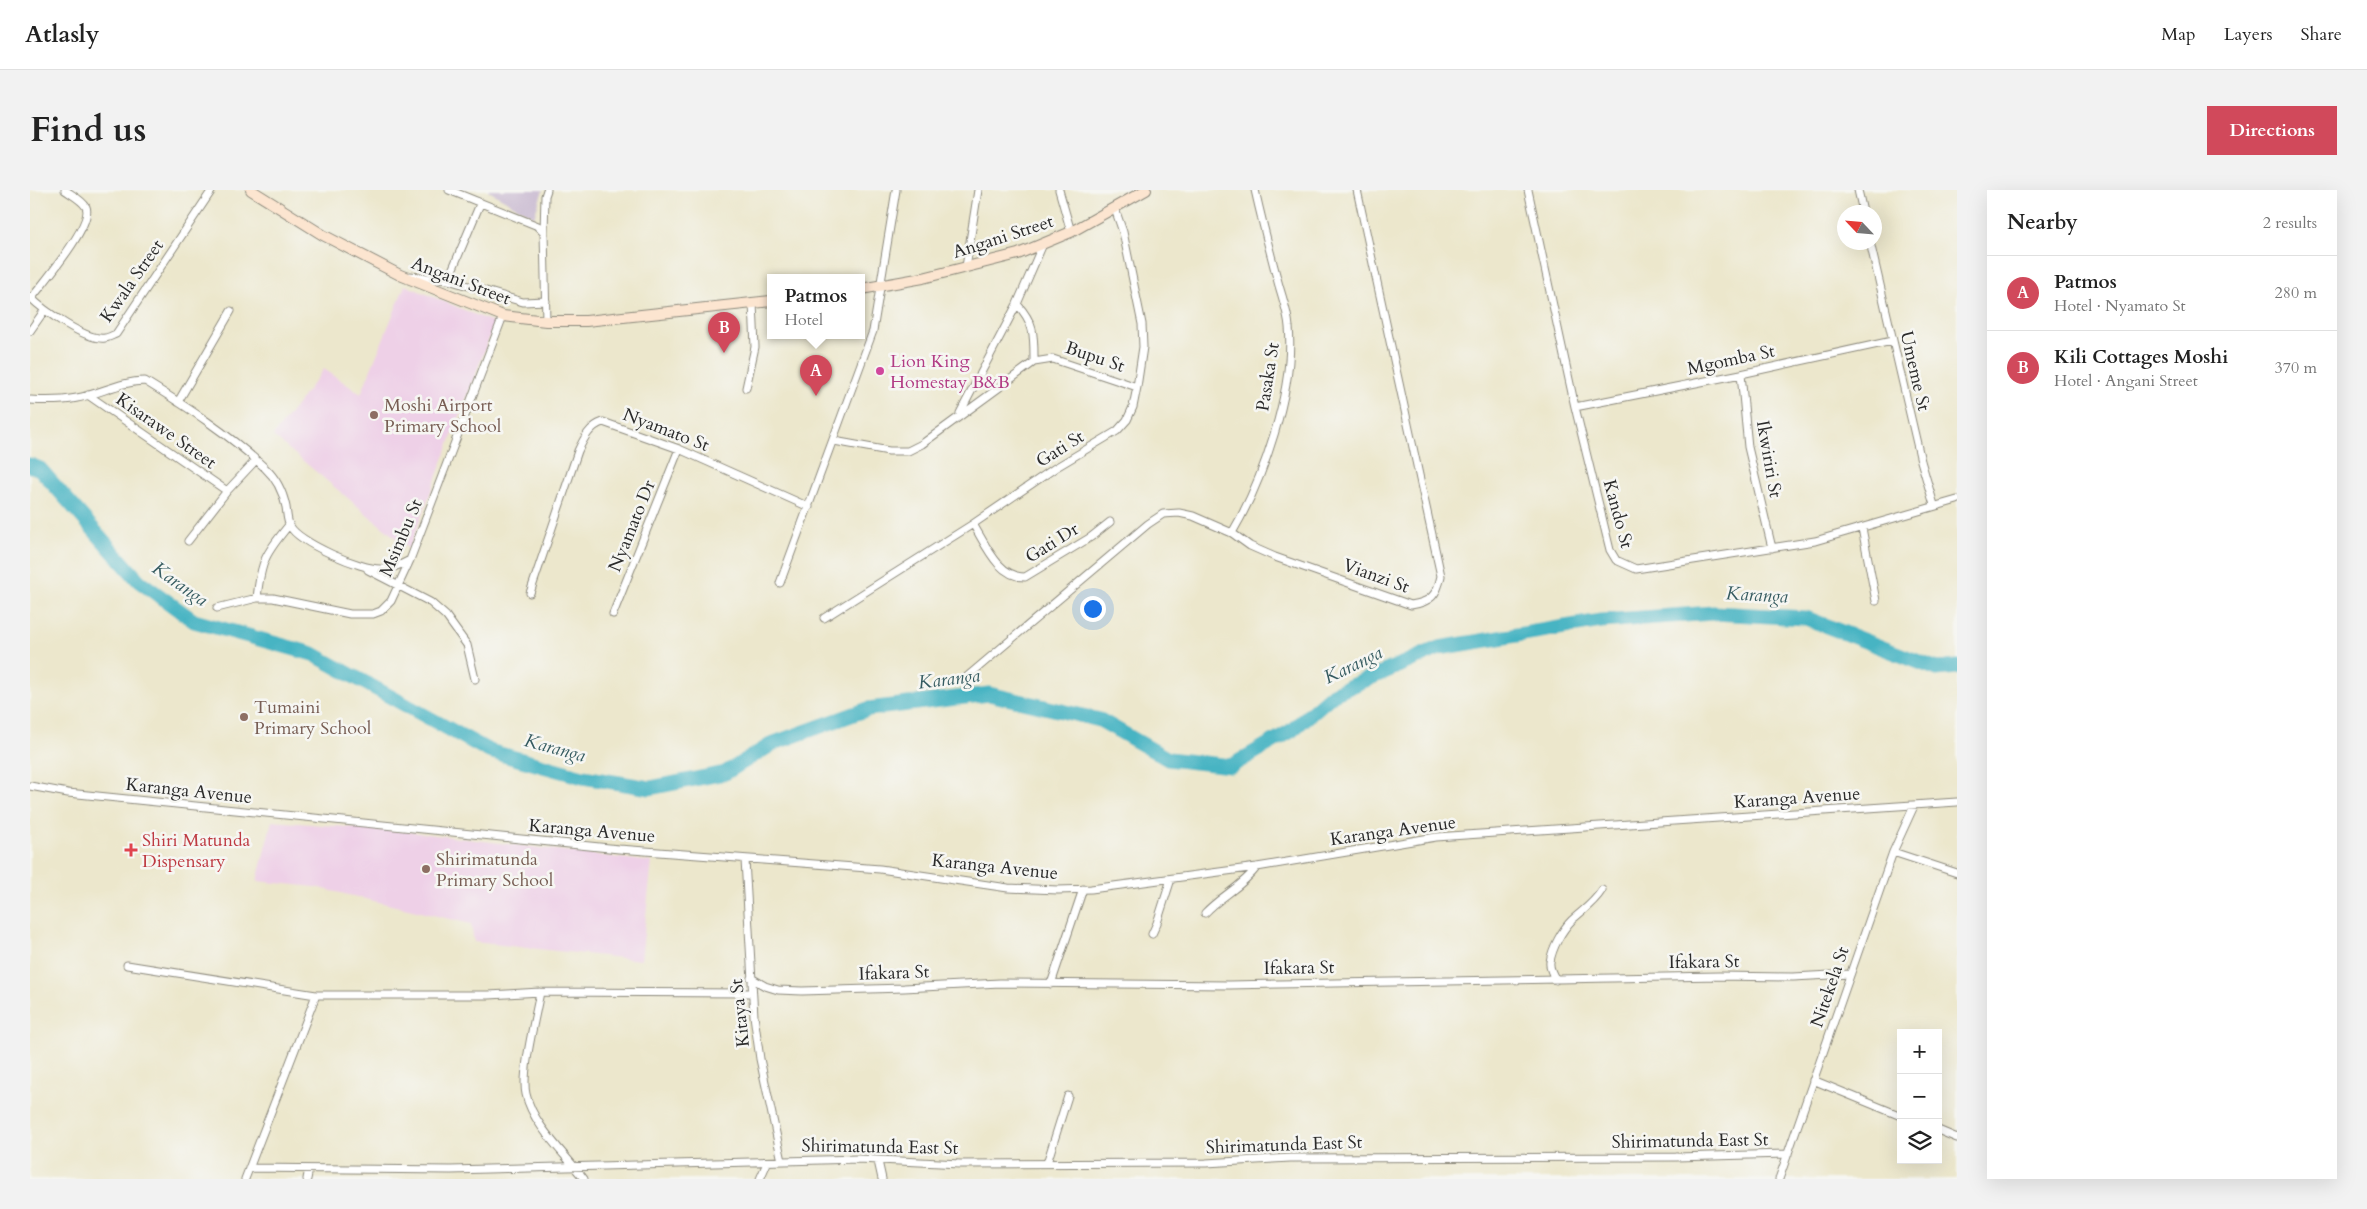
<!DOCTYPE html>
<html lang="en">
<head>
<meta charset="utf-8">
<style>
  :root { --surface:#fff; --page:#f2f2f2; --text:#222; --muted:#767676; --line:#e0e0e0; --accent:#d1495b }
  body { margin:0; font-family:Cardo,serif; background:var(--page); color:var(--text) }
  .controls { position:absolute; right:15px; bottom:15px; display:grid; overflow:hidden; border-radius:0px; box-shadow:0 5px 20px #0002 }
  .controls button { width:45px; height:45px; display:grid; place-items:center; padding:0; border:0; border-bottom:1px solid var(--line); background:var(--surface); color:var(--text); font:25px sans-serif }
  .compass { position:absolute; left:1807px; top:15px; width:45px; height:45px; border-radius:50%; background:var(--surface); box-shadow:0 5px 20px #0002; rotate:296deg }
  .you { position:absolute; left:1062px; top:418px; width:18px; height:18px; margin:-12px; border:4px solid #fff; border-radius:50%; background:#1a73e8; box-shadow:0 0 0 8px #1a73e833 }
  .badge { display:grid; place-items:center; width:32px; height:32px; border-radius:50%; background:var(--accent); color:#fff; font-size:16px; font-weight:700 }
  .pin { position:absolute; translate:-50% -41px; filter:drop-shadow(0 1px 2px #0008) }
  .pin::after { content:''; position:absolute; top:26px; width:18px; height:15px; background:inherit; clip-path:polygon(0 0,100% 0,50% 100%) }
  .popup { position:absolute; left:737px; top:84px; width:98px; height:65px; box-sizing:border-box; display:grid; place-content:center; border-radius:0px; background:var(--surface); filter:drop-shadow(0 1px 4px #0005); font-size:16px; white-space:nowrap; color:var(--muted) }
  .popup b { font-size:19px; color:var(--text) }
  .popup::after { content:''; position:absolute; left:50%; top:100%; margin-left:-10px; border:10px solid transparent; border-top-color:var(--surface) }
  .list { margin:0; padding:0; list-style:none }
  h2 { display:flex; justify-content:space-between; align-items:center; height:65px; margin:0; padding:0 20px; font-size:21px }
  h2 small { font-size:16px; font-weight:400; color:var(--muted) }
  .list li { display:grid; grid-template-columns:32px 1fr auto; gap:15px; align-items:center; box-sizing:border-box; height:75px; padding:0 20px; border-top:1px solid var(--line) }
  .list b { display:block; font-size:19px; white-space:nowrap }
  .list p { margin:0; font-size:16px; white-space:nowrap; color:var(--muted) }
  .list em { font-size:16px; font-style:normal; color:var(--muted) }
  .icon { flex:none; width:28px; height:28px; fill:none; stroke:currentColor; stroke-width:2; stroke-linecap:round; stroke-linejoin:round }
  .map { position:relative; flex:none; width:1927px; height:989px; overflow:hidden; border-radius:0px }
  header { display:flex; align-items:center; gap:30px; box-sizing:border-box; height:70px; padding:0 25px; background:var(--surface); border-bottom:1px solid var(--line) }
  header strong { font-size:24px }
  nav { display:flex; gap:28px; margin-inline-start:auto; font-size:18px }
  .intro { display:flex; align-items:center; justify-content:space-between; box-sizing:border-box; height:120px; padding:0 30px }
  h1 { margin:0; font-size:35px }
  .button { padding:12px 22px; border-radius:0px; background:var(--accent); color:#fff; font-size:18px; font-weight:700 }
  main { display:flex; gap:30px; padding:0 30px }
  aside { flex:1; background:var(--surface); border-radius:0px; box-shadow:0 5px 20px #0002 }
  .map>svg:first-child { display:block }
  .built { fill:#eed0e7 }
  .industrial { fill:#ccbed3 }
  .lines { fill:none; stroke-linecap:round; stroke-linejoin:round }
  .river { stroke:#47b4c3; stroke-width:15 }
  .street-casing { stroke:#8c897c; stroke-width:9 }
  .secondary-casing { stroke:#8c897c; stroke-width:12 }
  .street { stroke:#fff; stroke-width:7 }
  .secondary { stroke:#fce5d0; stroke-width:10 }
  .hotel-dot { fill:#d1479c; stroke:#f6f6f2; stroke-width:2 }
  .education-dot { fill:#8d6e63; stroke:#f6f6f2; stroke-width:2 }
  .health-dot { fill:#e0444e; stroke:#f6f6f2; stroke-width:2 }
  .labels { text-anchor:middle; dominant-baseline:central; stroke-width:5; stroke-linejoin:round; paint-order:stroke }
  .street-label { font-size:18px; fill:#2b2b2b; stroke:#f6f6f2 }
  .hotel-label { font-size:18px; fill:#b23c85; stroke:#f6f6f2; text-anchor:start }
  .education-label { font-size:18px; fill:#785e54; stroke:#f6f6f2; text-anchor:start }
  .health-label { font-size:18px; fill:#be3a42; stroke:#f6f6f2; text-anchor:start }
  .water-label { font-size:19px; font-style:italic; fill:#355b60; stroke:#f6f6f2 }
</style>
</head>
<body>
<header>
<strong>Atlasly</strong>
<nav><a>Map</a><a>Layers</a><a>Share</a></nav>
</header>
<div class="intro"><h1>Find us</h1><a class="button">Directions</a></div>
<main>
<div class="map">
<svg width="1927" height="989" viewBox="0 0 1927 989">
  <rect width="100%" height="100%" fill="#f6f6f2"/>
  <filter id="ink" filterUnits="userSpaceOnUse"><feTurbulence type="fractalNoise" baseFrequency=".02" numOctaves="2"/><feDisplacementMap in="SourceGraphic" scale="10" xChannelSelector="R" yChannelSelector="G"/><feConvolveMatrix kernelMatrix="1 2 1 2 8 2 1 2 1" color-interpolation-filters="sRGB"/></filter>
  <filter id="wash" filterUnits="userSpaceOnUse"><feTurbulence type="fractalNoise" baseFrequency=".0096" numOctaves="4" result="noise"/><feDisplacementMap in="SourceGraphic" scale="20" xChannelSelector="R" yChannelSelector="G"/><feGaussianBlur stdDeviation="1.12" result="paint"/><feColorMatrix in="noise" values="0 0 0 0 0 0 0 0 0 0 0 0 0 0 0 0 0 1.4 0 .05"/><feComposite in="paint" operator="in"/></filter>
  <g filter="url(#wash)">
    <rect width="100%" height="100%" fill="#ece7cc"/>
    <path class="built" d="M375,95L465,133L379,359L243,246L294,179L331,204Z
      M242,631L381,642L622,672L611,770L444,752L441,734L285,697L227,691Z"/>
    <path class="industrial" d="M457,0H513L504,27Z"/>
    <g class="lines">
      <path class="river" d="M0,275L10,279L109,391L164,431L283,464L459,561L553,587L620,598L695,583L744,553L838,519L959,504L1070,530L1138,569L1201,576L1261,541L1303,504L1409,458L1571,431L1683,423L1776,428L1907,479L1927,477"/>
    </g>
  </g>
  <g filter="url(#ink)">
    <g class="lines">
      <g class="street-casing">
        <path id="street" d="M419,0L508,36L514,42L516,131
          M1029,0L1041,42
          M1498,0L1545,217L1580,360L1586,370L1606,379L1785,351L1927,310
          M1828,0L1833,22
          M514,42L515,6L517,0
          M1840,52L1891,271L1904,315
          M936,77L948,0
          M380,86L418,90L493,112L516,111
          M418,90L450,14
          M0,107C13,120 56,151 75,148C78,148 83,145 86,144L182,0
          M1,109C13,93 64,34 56,17C52,10 42,5 35,0
          M987,114C1005,134 1004,145 1004,172
          M0,141L14,121
          M1711,184L1718,257L1742,358
          M716,198L725,157L723,113
          M58,205L197,301
          M0,210C15,211 32,211 47,208C70,204 91,191 115,191C157,217 199,244 235,278C247,289 253,302 256,317C257,323 257,331 260,336C269,353 332,380 351,379C362,379 371,375 380,370
          M148,212L201,121
          M1545,217L1711,184L1862,151
          M930,223L987,114L1013,54
          M804,251L859,261H878L892,254L1004,172L1023,169L1107,197
          M943,334C956,355 968,387 995,387L1061,347L1080,332
          M1832,338L1846,411
          M1202,343C1233,290 1265,199 1259,137C1258,122 1252,107 1248,92C1240,62 1232,31 1225,0
          M158,351L197,301L226,270
          M338,380L400,412L416,426L437,455L445,489
          M750,393L843,141L866,0
          M500,403L548,261C554,248 560,236 573,232L649,259L779,317
          M227,408C231,371 235,364 259,335
          M187,418L227,408H243L320,424H343L351,421L361,411L380,370L473,126
          M583,424L649,259
          M794,428L943,334L1025,278L1087,241L1097,230L1103,217L1107,197L1113,157L1112,134L1093,42L1085,19
          M932,491L1118,334L1133,324L1149,323L1163,326L1202,343L1220,356L1245,367L1381,415C1401,412 1407,405 1411,386L1327,0
          M0,596L38,603L589,659L850,679L978,698L1028,700L1061,699L1227,677L1406,647L1927,612
          M1863,662L1927,683
          M715,670L724,826L730,869L752,971
          M1175,723C1192,705 1211,698 1227,677
          M1122,744L1127,733L1141,689
          M97,775L286,805H459L510,802L721,803
          M721,788L735,796L748,800L772,801L874,798L970,793L1199,795L1689,786L1763,787L1820,784
          M1526,790C1523,785 1519,779 1520,772C1522,758 1532,740 1542,730C1553,720 1564,713 1572,700
          M1021,794L1053,699
          M510,802C506,825 491,883 496,904C502,934 536,965 554,989
          M1783,890L1871,926
          M1908,940L1927,948
          M848,971L852,989
          M1017,973L1038,906
          M219,978L421,980L829,969L930,974L1176,973L1260,968L1646,967L1758,964
          M215,989L286,805
          M277,989L279,979
          M730,989L737,973
          M1749,989L1863,662L1884,616"/>
      </g>
      <g class="secondary-casing">
        <path id="secondary" d="M221,0L293,45L370,85L473,126L516,131H556L741,111
          M831,99L893,88L988,64L1041,42L1116,0"/>
      </g>
      <use href="#street" class="street"/>
      <use href="#secondary" class="secondary"/>
    </g>
  </g>
  <circle class="hotel-dot" cx="850" cy="181" r="5"/>
  <g class="education-dot">
    <circle cx="344" cy="225" r="5"/>
    <circle cx="214" cy="527" r="5"/>
    <circle cx="396" cy="679" r="5"/>
  </g>
  <path class="health-dot" d="M98.5 652.5h5v5h5v5h-5v5h-5v-5h-5v-5h5z"/>
  <g class="labels">
    <g class="street-label">
      <text transform="translate(973 47) rotate(-18)">Angani Street</text>
      <text transform="translate(102 91) rotate(-55)">Kwala Street</text>
      <text transform="translate(431 91) rotate(21)">Angani Street</text>
      <text transform="translate(1065 167) rotate(19)">Bupu St</text>
      <text transform="translate(1701 170) rotate(-12)">Mgomba St</text>
      <text transform="translate(1885 181) rotate(77)">Umeme St</text>
      <text transform="translate(1238 187) rotate(-81)">Pasaka St</text>
      <text transform="translate(636 240) rotate(21)">Nyamato St</text>
      <text transform="translate(136 241) rotate(35)">Kisarawe Street</text>
      <text transform="translate(1030 259) rotate(-32)">Gati St</text>
      <text transform="translate(1739 269) rotate(80)">Ikwiriri St</text>
      <text transform="translate(1588 324) rotate(75)">Kando St</text>
      <text transform="translate(602 336) rotate(-68)">Nyamato Dr</text>
      <text transform="translate(371 348) rotate(-67)">Msimbu St</text>
      <text transform="translate(1022 353) rotate(-32)">Gati Dr</text>
      <text transform="translate(1346 386) rotate(20)">Vianzi St</text>
      <text transform="translate(159 601) rotate(6)">Karanga Avenue</text>
      <text transform="translate(1767 608) rotate(-4)">Karanga Avenue</text>
      <text transform="translate(562 641) rotate(5)">Karanga Avenue</text>
      <text transform="translate(1363 641) rotate(-8)">Karanga Avenue</text>
      <text transform="translate(965 677) rotate(6)">Karanga Avenue</text>
      <text transform="translate(1674 772) rotate(-1)">Ifakara St</text>
      <text transform="translate(1269 778) rotate(-1)">Ifakara St</text>
      <text transform="translate(864 783) rotate(-2)">Ifakara St</text>
      <text transform="translate(1800 797) rotate(-71)">Nitekela St</text>
      <text transform="translate(710 823) rotate(-96)">Kitaya St</text>
      <text transform="translate(1660 951) rotate(-1)">Shirimatunda East St</text>
      <text transform="translate(1254 955) rotate(-2)">Shirimatunda East St</text>
      <text transform="translate(850 957) rotate(1)">Shirimatunda East St</text>
    </g>
    <g class="hotel-label">
      <text x="860" y="171">Lion King<tspan x="860" dy="21">Homestay B&amp;B</tspan></text>
    </g>
    <g class="education-label">
      <text x="354" y="215">Moshi Airport<tspan x="354" dy="21">Primary School</tspan></text>
      <text x="224" y="517">Tumaini<tspan x="224" dy="21">Primary School</tspan></text>
      <text x="406" y="669">Shirimatunda<tspan x="406" dy="21">Primary School</tspan></text>
    </g>
    <g class="health-label">
      <text x="112" y="650">Shiri Matunda<tspan x="112" dy="21">Dispensary</tspan></text>
    </g>
    <g class="water-label">
      <text transform="translate(150 394) rotate(35)">Karanga</text>
      <text transform="translate(1727 405) rotate(3)">Karanga</text>
      <text transform="translate(1323 475) rotate(-26)">Karanga</text>
      <text transform="translate(919 489) rotate(-7)">Karanga</text>
      <text transform="translate(525 558) rotate(15)">Karanga</text>
    </g>
  </g>
</svg>
<div class="controls">
<button>+</button>
<button>−</button>
<button><svg class="icon" aria-label="layers" viewBox="0 0 24 24"><path d="M12 4l9 5-9 5-9-5zM3 14l9 5 9-5"/></svg></button>
</div>
<svg class="compass" viewBox="-18 -18 36 36"><path d="M0-13l5 13h-10z" fill="#e53935"/><path d="M0 13l5-13h-10z" fill="#767676"/></svg>
<div class="you"></div>
<div class="pin badge" style="left:786px;top:206px">A</div>
<div class="popup"><b>Patmos</b>Hotel</div>
<div class="pin badge" style="left:694px;top:163px">B</div>
</div>
<aside>
<h2>Nearby<small>2 results</small></h2>
<ul class="list">
<li><span class="badge">A</span><div><b>Patmos</b><p>Hotel · Nyamato St</p></div><em>280 m</em></li>
<li><span class="badge">B</span><div><b>Kili Cottages Moshi</b><p>Hotel · Angani Street</p></div><em>370 m</em></li>
</ul>
</aside>
</main>
</body>
</html>
